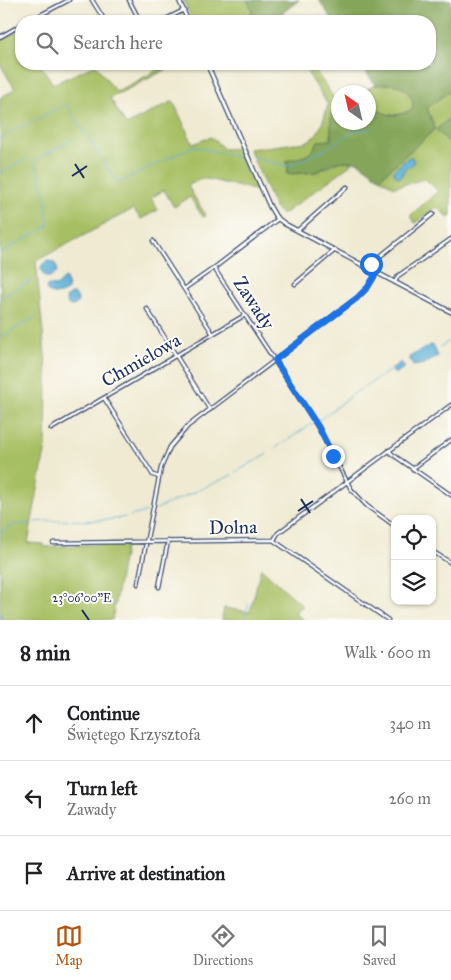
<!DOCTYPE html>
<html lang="en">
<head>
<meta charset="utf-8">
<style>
  :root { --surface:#fff; --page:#f2f2f2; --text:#202124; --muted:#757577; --line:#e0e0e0; --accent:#b45309 }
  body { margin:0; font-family:"IM FELL Great Primer",serif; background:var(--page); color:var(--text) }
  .controls { position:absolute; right:15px; bottom:15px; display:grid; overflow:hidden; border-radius:10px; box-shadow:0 1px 4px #0004 }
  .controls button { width:45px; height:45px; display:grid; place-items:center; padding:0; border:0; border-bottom:1px solid var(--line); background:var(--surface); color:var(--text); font:25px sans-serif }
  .compass { position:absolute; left:331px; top:85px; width:45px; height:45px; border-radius:50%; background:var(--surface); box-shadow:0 1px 4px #0004; rotate:326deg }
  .stop { position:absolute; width:15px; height:15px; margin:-11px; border:4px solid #1a73e8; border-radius:50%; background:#fff }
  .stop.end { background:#1a73e8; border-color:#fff; box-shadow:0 1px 5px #0008 }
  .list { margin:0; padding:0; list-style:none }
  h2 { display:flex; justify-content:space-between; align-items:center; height:65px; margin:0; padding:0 20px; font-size:21px }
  h2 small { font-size:16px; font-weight:400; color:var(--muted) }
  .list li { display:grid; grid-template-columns:32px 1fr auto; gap:15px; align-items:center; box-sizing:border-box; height:75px; padding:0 20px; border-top:1px solid var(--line) }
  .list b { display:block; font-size:19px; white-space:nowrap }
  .list p { margin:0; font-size:16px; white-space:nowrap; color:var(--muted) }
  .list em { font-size:16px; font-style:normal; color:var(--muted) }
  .icon { flex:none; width:28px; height:28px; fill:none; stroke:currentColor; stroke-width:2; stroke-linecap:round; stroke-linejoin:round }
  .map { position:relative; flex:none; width:451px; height:620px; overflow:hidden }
  .search { position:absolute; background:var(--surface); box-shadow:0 1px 4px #0004; left:15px; right:15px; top:15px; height:55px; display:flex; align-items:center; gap:12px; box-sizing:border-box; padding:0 18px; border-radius:20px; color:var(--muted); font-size:19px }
  .sheet { height:290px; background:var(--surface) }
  nav { display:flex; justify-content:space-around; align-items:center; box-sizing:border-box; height:70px; border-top:1px solid var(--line); background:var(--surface); font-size:14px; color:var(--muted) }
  nav a { display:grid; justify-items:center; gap:2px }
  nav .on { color:var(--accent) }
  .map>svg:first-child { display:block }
  .green { fill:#a7bf64; stroke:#617761 }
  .forest { fill:#85a65a; stroke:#506a5c }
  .water { fill:#5aafd6; stroke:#3a6f9a }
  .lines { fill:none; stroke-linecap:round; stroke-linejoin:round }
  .stream { stroke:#5aafd6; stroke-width:1 }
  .minor-casing { stroke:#3b4b6f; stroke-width:5 }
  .tertiary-casing { stroke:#3b4b6f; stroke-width:5.5 }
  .minor { stroke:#fff; stroke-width:2.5 }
  .tertiary { stroke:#fff; stroke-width:3 }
  .route { stroke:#1a73e8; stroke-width:6 }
  .ticks { fill:none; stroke:#1b2f5e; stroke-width:2 }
  .labels { text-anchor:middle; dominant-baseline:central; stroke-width:4; stroke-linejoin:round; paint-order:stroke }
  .street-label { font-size:19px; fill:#1b2f5e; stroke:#fdfcf7 }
  .ticks-label { font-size:12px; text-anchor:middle; fill:#1b2f5e; stroke:#fdfcf7; stroke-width:4; stroke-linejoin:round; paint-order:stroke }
</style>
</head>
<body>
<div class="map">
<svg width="451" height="620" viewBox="0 0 451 620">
  <rect width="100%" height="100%" fill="#fdfcf7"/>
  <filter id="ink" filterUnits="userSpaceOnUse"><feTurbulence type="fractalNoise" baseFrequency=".02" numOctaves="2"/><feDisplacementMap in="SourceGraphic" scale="10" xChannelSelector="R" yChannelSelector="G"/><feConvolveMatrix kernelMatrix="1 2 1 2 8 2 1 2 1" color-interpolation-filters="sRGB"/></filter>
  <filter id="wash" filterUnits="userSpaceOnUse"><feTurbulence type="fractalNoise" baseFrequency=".0096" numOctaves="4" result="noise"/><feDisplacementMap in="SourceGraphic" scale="20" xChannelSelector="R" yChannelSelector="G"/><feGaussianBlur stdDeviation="1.12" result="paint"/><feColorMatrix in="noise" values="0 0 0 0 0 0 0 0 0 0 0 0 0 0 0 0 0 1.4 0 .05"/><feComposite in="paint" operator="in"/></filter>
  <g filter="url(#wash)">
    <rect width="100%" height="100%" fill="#efead1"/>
    <path class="green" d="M183,0H247L252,8L251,21H193Z
      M20,30L21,32V64H40L53,84L96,65L116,92L169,64H177L110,98L126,125L173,101L193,144L211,137L224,149L240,148L259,191L207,179H200L188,186L206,216L203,217L190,197L174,207L164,190L151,198L158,210L141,219L133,209L36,261L47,375L46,446L28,543L44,544V547L126,543L112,620H0V98L15,89L0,64V40Z
      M302,64H311L338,104V108L331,113V140L318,141C312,157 302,157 286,161L288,166L287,174C296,174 307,173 315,172C329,169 338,157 353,163L282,215L275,208L249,149L306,142C321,135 323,120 328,105Z
      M394,84C406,87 416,97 412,110C390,118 389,116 369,106L368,92H363L375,85Z
      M451,90V117L436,130L447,141L451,138V216L449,218L437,207L415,223L410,216L438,191L425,179L394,187L380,178L435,129L427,108Z
      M261,568L303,606L294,613L304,620H222L224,608L250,612Z"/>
    <path class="forest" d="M247,0H299L272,21H251L252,9Z
      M319,0H451V90L427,108L435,129L380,178L358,162L344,161L332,163L317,172L287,174L288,166L286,161C302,157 312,157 318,141L331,140V112L338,108V122H368L369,106C390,115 389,119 412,110C414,103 413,100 409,94C401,82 389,84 375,85L360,64H430V21H333Z
      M451,117V138L447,141L436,130Z"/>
    <path class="water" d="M409,157H412L414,162L411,166L405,168L401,177H397L393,171Z
      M41 269a8 8 0 1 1 16 0a8 8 0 1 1-16 0Z
      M65,278L67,281L68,290C61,295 56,296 48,292L46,288L48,285C61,287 56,285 65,278Z
      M66 300a6 6 0 1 1 12 0a6 6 0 1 1-12 0Z
      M431,345L434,346L438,356L424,364L413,366L409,357Z
      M401,362L405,367L395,374L391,369Z"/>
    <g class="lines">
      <path class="stream" d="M0,138L66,104L118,183L193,146L246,159
        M253,158L288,166L324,150L356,130L372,129
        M0,173L28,158
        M0,253L48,226L46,200L35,161L73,139
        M0,298L33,280
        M0,337L34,318
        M440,347L451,340
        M318,421L356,392L391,370
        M274,449L313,423
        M236,472L267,454
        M199,490L232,475
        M156,509L197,491
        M130,516L147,512
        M35,522C65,518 95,524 125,517
        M0,534L10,526L31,523
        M0,611L3,620
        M245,620L248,605"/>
    </g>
  </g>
  <g filter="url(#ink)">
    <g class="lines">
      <g class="minor-casing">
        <path id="minor" d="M92,0L105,21
          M129,0L140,21
          M29,21L69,0
          M162,21L184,10
          M0,37L21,25
          M298,230L347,187
          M153,241L184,289L214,268L317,425L351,489L367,506L395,526
          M214,268L278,219
          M368,268L373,262L433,214
          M395,282L398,276L451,239
          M295,284L335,250
          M184,289L213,334
          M147,309L210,410
          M104,398L153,475L159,477
          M51,429L245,315
          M389,450L392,454L451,495
          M412,469L451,440
          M274,540L278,533L451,405
          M53,543L273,540L388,620
          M432,551L451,563
          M138,584L161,468L170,447L188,426L357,298L368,287L377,272
          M159,587L168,541"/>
      </g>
      <g class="tertiary-casing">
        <path id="tertiary" d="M179,0L188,21
          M207,64L270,207L276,217L285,224L451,312"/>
      </g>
      <use href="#minor" class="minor"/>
      <use href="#tertiary" class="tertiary"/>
    </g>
  </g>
  <g class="lines" filter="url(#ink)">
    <path class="route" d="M333,456L319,428L275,360L357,298L368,287L377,272L368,268L371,264"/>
  </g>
  <path class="ticks" d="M75,164L84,178M72,176L87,166M301,499L310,513M298,511L313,501M82,610L89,620"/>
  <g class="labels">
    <g class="street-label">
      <text transform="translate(254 303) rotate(57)">Zawady</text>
      <text transform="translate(141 360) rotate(-30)">Chmielowa</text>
      <text transform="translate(233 527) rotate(-1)">Dolna</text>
    </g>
  </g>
  <g class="ticks-label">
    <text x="82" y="602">23°06'00"E</text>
  </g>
</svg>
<div class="controls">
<button><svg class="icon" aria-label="locate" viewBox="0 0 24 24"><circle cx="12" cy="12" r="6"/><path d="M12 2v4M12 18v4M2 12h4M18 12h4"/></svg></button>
<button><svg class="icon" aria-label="layers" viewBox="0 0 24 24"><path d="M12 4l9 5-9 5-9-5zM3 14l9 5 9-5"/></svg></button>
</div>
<svg class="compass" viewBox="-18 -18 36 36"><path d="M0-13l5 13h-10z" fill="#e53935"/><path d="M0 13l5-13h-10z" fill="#757577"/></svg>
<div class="stop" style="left:371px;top:264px"></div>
<div class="stop end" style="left:333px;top:456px"></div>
<div class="search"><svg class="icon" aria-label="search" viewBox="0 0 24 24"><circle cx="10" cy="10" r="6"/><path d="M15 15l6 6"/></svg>Search here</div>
</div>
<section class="sheet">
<h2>8 min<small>Walk · 600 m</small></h2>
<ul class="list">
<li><svg class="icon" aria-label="ahead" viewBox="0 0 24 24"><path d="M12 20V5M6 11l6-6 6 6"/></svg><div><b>Continue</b><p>Świętego Krzysztofa</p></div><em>340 m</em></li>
<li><svg class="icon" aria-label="left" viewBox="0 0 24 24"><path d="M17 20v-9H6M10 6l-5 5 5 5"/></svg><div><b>Turn left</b><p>Zawady</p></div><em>260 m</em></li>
<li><svg class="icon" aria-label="arrive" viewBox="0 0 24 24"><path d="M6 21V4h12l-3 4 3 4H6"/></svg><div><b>Arrive at destination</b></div></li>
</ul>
</section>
<nav>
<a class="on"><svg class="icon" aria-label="map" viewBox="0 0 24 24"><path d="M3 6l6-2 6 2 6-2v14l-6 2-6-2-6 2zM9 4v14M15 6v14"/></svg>Map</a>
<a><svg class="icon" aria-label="directions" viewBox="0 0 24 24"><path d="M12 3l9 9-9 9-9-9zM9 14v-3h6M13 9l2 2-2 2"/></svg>Directions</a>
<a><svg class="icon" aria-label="saved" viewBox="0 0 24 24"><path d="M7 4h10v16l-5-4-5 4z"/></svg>Saved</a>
</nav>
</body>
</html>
